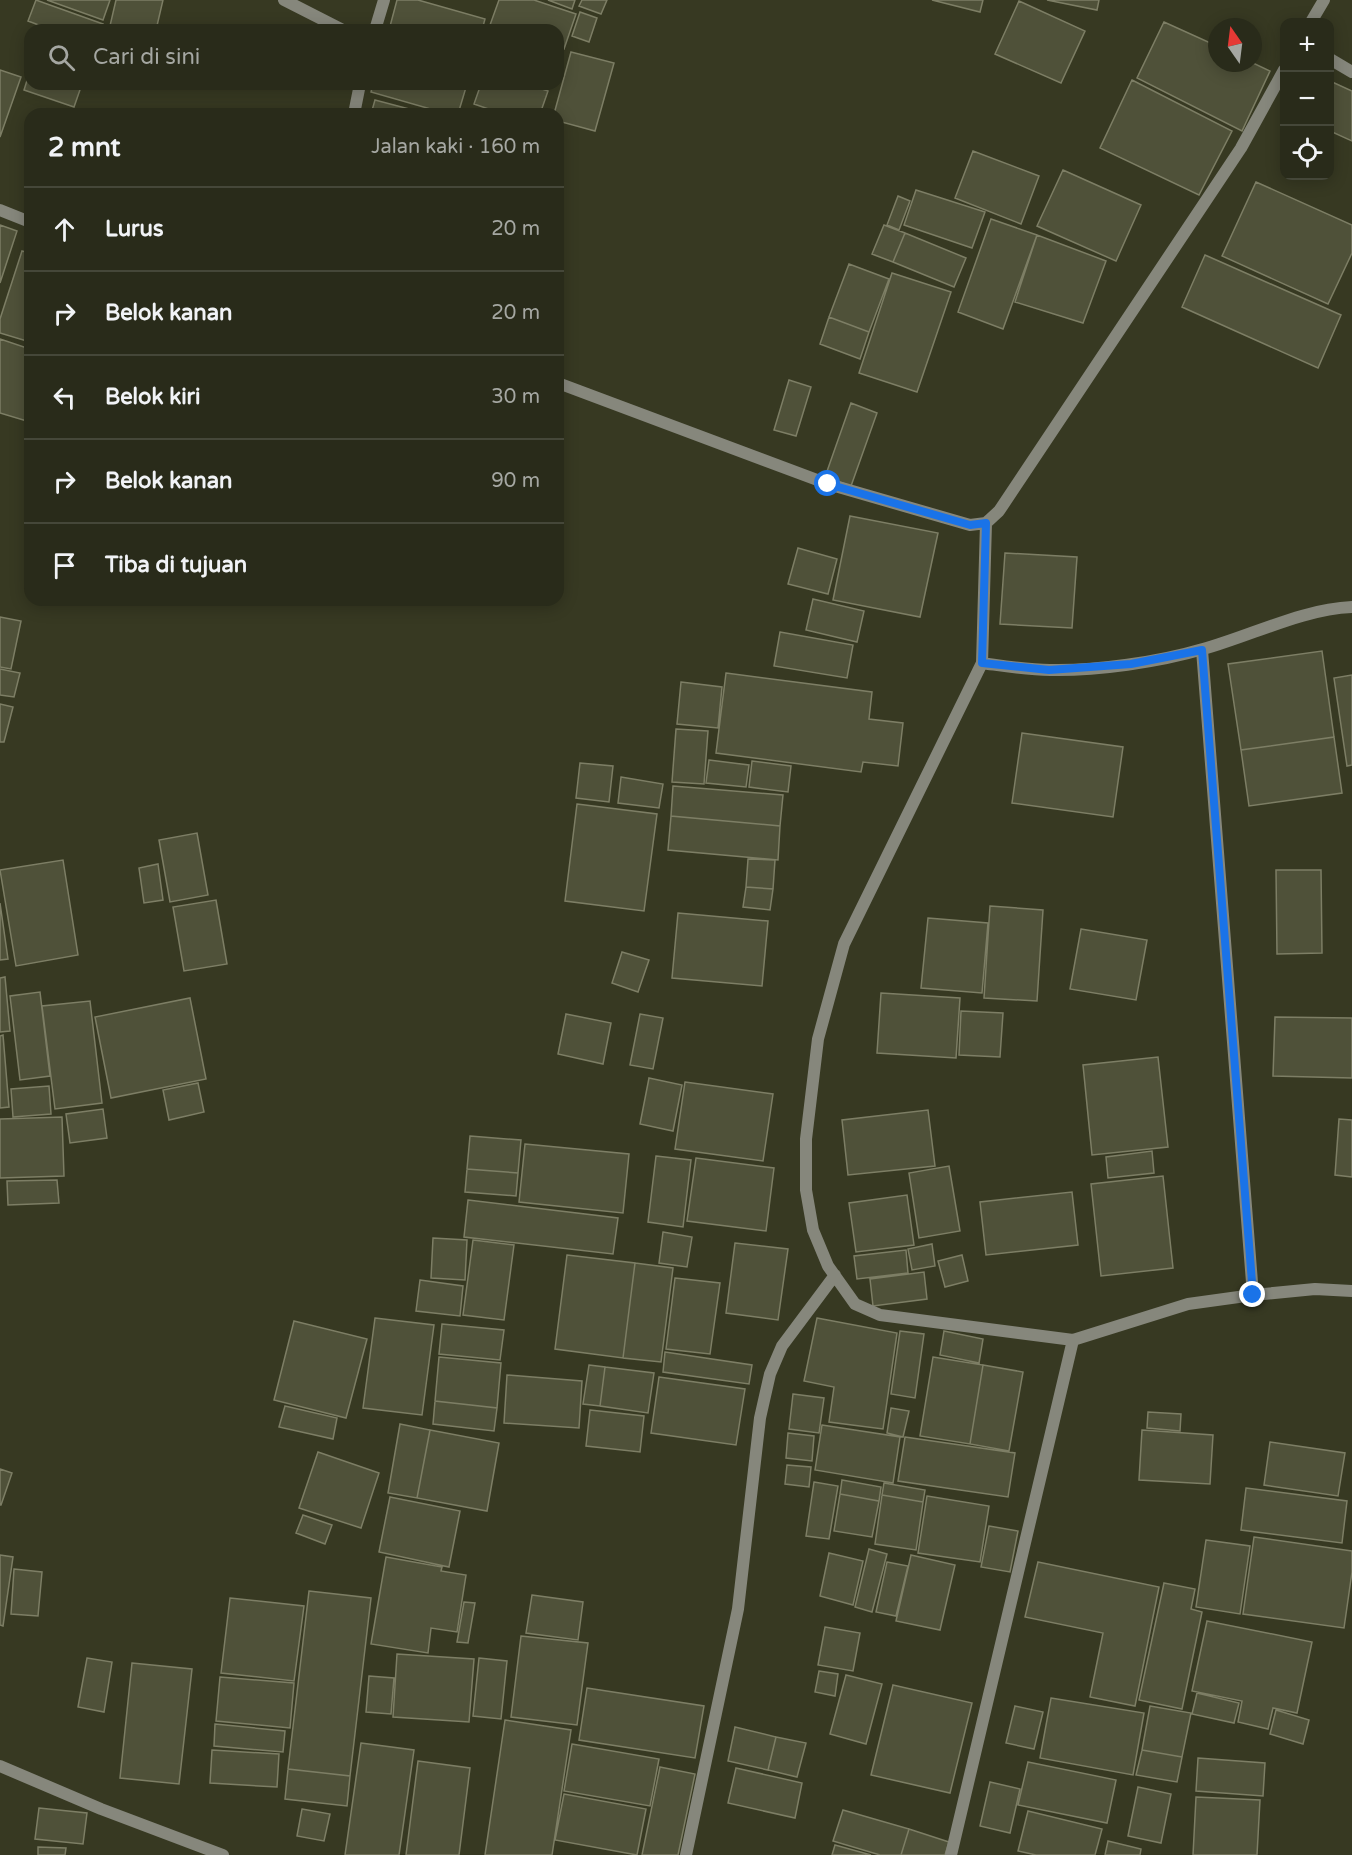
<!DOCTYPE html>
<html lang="id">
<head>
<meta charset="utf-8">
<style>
  :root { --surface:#292b1a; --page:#353727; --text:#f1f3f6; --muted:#a5a7a2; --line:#454739 }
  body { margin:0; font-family:"Varela Round",sans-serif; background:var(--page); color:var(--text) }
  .controls { position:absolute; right:18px; top:18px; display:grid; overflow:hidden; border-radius:12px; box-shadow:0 3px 15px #0003 }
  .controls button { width:54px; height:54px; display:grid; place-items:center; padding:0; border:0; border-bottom:2px solid var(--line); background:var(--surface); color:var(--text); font:30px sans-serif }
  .compass { position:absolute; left:1208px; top:18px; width:54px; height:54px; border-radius:50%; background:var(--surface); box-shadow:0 3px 15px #0003; rotate:346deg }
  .stop { position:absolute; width:18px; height:18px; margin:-14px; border:4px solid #1a73e8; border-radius:50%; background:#fff }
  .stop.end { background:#1a73e8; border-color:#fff; box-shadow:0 2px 6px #0008 }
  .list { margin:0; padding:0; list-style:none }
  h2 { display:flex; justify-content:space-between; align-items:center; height:78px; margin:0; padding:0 24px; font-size:26px }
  h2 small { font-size:20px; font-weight:400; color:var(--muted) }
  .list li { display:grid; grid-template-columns:39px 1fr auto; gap:18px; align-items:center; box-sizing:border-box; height:84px; padding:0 24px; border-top:2px solid var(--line) }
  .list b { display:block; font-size:22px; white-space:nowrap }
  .list em { font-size:20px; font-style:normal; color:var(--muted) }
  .icon { flex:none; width:33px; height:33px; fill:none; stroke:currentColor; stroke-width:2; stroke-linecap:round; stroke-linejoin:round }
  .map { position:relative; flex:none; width:1352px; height:1855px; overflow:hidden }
  .search { position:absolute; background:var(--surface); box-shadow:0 3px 15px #0003; left:24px; top:24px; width:540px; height:66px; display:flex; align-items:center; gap:15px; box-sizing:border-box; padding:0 21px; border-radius:18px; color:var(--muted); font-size:22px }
  .panel { position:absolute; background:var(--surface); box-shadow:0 3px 15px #0003; left:24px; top:108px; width:540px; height:498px; border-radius:18px }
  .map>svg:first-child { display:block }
  .building { fill:#4f5139; stroke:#7d7e65; stroke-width:1.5 }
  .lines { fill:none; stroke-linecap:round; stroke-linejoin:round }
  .minor { stroke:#86877c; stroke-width:12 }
  .route { stroke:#1a73e8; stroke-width:8 }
</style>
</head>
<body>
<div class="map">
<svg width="1352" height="1855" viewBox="0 0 1352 1855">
  <rect width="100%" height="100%" fill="#373922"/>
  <path class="building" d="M36,0L103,24L100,30H52L28,21Z
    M47,0H110L103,20Z
    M116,0H163L156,30H109Z
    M397,0H418L485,19L482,30H389Z
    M499,0H534L576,14L564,49L558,47V30H505L490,25Z
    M548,0H575L572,9Z
    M582,0H607L601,14L579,6Z
    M932,0H983L980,12Z
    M1047,0H1099L1097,10Z
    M1019,1L1085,31L1061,83L995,54Z
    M580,12L597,18L589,42L572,36Z
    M1164,22L1217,46V63H1253L1270,71L1242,131L1137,78Z
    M571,52L614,63L595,131L558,121V114H554Z
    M0,70L21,77L0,137Z
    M30,71V84H82L74,107L24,90Z
    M1132,80L1232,131L1199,195L1100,148Z
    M1330,81L1352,91V141L1330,131Z
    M373,84H467L458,114H448L371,92Z
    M481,84H527L548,91L540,114H503L474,104Z
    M375,100L428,114H371Z
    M973,151L1039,176L1021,224L955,198Z
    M1063,170L1141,205L1116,261L1037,226Z
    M1256,182L1352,225V253L1328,304L1222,256Z
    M916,190L985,212L972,248L904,225Z
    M898,196L910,201L899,230L887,225Z
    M991,219L1037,235L1003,329L958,312Z
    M0,225L17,231L0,283Z
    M884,225L905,233L893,262L872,254Z
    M905,233L966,258L954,287L893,262Z
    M1037,235L1106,261L1083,323L1015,302Z
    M22,251L30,253V342L0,333V319Z
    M1205,255L1341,315L1318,368L1182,307Z
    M849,264L889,279L869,332L829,317Z
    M892,273L951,292L917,392L859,373Z
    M829,317L869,332L860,359L820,344Z
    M0,339L30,349V422L0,413Z
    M789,380L811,387L796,436L774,430Z
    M851,403L877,413L851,486L825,477Z
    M850,516L938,533L920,617L833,600Z
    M798,548L837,559L828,594L788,584Z
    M1005,553L1077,557L1072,628L1000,624Z
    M813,599L864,611L857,642L806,630Z
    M0,617L21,621L11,669L0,667Z
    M780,632L853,645L847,678L774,666Z
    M1322,651L1334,737L1241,750L1228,664Z
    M0,669L20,673L14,697L0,695Z
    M726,673L872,692L869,719L903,723L898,766L863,762L861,772L716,753Z
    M1352,675V765L1347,766L1334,678Z
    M681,682L722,687L718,728L677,724Z
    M0,704L13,707L4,742H0Z
    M676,729L708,731L704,784L672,782Z
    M1022,733L1123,747L1113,817L1012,803Z
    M1334,737L1342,793L1249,806L1241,750Z
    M709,760L749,765L746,787L706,783Z
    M752,761L791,766L788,792L749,787Z
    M580,763L613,766L609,802L576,798Z
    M621,777L663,784L659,808L618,803Z
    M673,786L783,795L780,826L671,816Z
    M577,804L657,814L644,911L565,901Z
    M671,816L780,826L778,860L668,850Z
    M197,833L208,895L170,902L159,840Z
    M748,859L775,860L773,889L746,887Z
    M63,860L78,955L16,966L0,870Z
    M158,864L163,900L144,903L139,868Z
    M1276,870H1321L1322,953L1277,954Z
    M746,887L773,889L770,910L743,907Z
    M216,900L227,964L184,971L173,907Z
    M0,903L8,959L0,960Z
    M990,906L1043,910L1037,1001L984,998Z
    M678,913L768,921L762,986L672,978Z
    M928,918L988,923L982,993L921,988Z
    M1081,929L1147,940L1136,1000L1070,989Z
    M622,952L649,960L638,992L612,983Z
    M5,977L10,1031L0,1032V978Z
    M40,992L50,1076L20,1080L10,996Z
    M881,993L960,998L956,1058L877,1053Z
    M190,998L206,1079L111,1098L95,1017Z
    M90,1001L102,1103L55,1109L42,1006Z
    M961,1011L1003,1013L1000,1057L959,1055Z
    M566,1014L611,1023L603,1064L558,1054Z
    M640,1014L663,1018L653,1069L630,1065Z
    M1275,1017L1352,1018V1078L1273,1076Z
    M3,1035L9,1107L0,1108V1036Z
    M1158,1057L1168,1147L1092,1155L1083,1065Z
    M649,1078L682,1085L673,1131L640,1124Z
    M685,1082L773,1094L763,1161L675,1149Z
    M198,1083L204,1112L169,1120L163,1090Z
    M49,1086L51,1114L13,1117L11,1089Z
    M103,1109L107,1138L70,1143L66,1114Z
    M928,1110L935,1166L848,1175L842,1120Z
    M62,1117L64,1176L0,1178V1119Z
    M1339,1119L1352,1120V1177L1335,1175Z
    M470,1136L521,1140L518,1173L467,1169Z
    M525,1144L629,1154L623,1213L519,1202Z
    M1152,1151L1154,1173L1108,1178L1106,1157Z
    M656,1156L691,1160L683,1227L648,1222Z
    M696,1158L774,1168L766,1231L687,1221Z
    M949,1166L960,1231L919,1238L909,1173Z
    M467,1169L518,1173L516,1196L465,1192Z
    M1163,1176L1173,1268L1101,1276L1091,1184Z
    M57,1180L59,1203L8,1205L7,1181Z
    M1072,1192L1078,1245L986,1255L980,1202Z
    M907,1195L914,1245L856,1252L849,1203Z
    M468,1200L618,1218L613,1254L464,1237Z
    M663,1232L692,1237L687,1267L659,1263Z
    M433,1238L467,1240L465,1280L431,1278Z
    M473,1240L514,1245L504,1320L463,1315Z
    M735,1243L788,1249L778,1320L726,1313Z
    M932,1244L935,1266L912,1270L908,1249Z
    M906,1250L908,1273L857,1279L854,1256Z
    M567,1255L635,1263L623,1358L555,1349Z
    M962,1255L968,1281L945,1287L938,1261Z
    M635,1263L673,1268L661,1362L623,1358Z
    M924,1272L927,1299L873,1306L870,1279Z
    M675,1278L720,1283L710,1354L666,1349Z
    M420,1280L463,1286L460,1316L416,1311Z
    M375,1318L434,1325L422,1415L363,1408Z
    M817,1318L897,1333L883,1429L829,1422L834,1387L804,1381Z
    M294,1321L367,1339L346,1418L274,1400Z
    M442,1324L504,1330L500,1360L439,1354Z
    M900,1331L924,1334L915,1398L891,1394Z
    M944,1331L983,1339L979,1363L940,1355Z
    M665,1352L752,1365L749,1384L663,1372Z
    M439,1357L501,1363L497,1408L435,1401Z
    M933,1357L983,1365L970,1444L920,1436Z
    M589,1365L605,1367L600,1406L583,1404Z
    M983,1365L1023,1372L1009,1451L970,1444Z
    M605,1367L654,1373L648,1413L600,1406Z
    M507,1375L582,1381L579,1428L504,1423Z
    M659,1377L745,1389L736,1445L651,1433Z
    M793,1394L824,1398L819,1433L789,1429Z
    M435,1401L497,1408L494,1431L433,1424Z
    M285,1406L337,1418L333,1439L279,1427Z
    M891,1408L909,1411L903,1437L887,1433Z
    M590,1410L644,1416L640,1452L586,1446Z
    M1148,1412L1181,1414L1180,1431L1147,1428Z
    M400,1424L430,1430L417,1498L388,1493Z
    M822,1425L900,1437L893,1483L815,1470Z
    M430,1430L499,1443L487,1511L417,1498Z
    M1142,1430L1213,1435L1210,1484L1139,1480Z
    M788,1433L814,1436L812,1461L786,1458Z
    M905,1437L1015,1453L1008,1497L898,1481Z
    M1270,1442L1345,1453L1338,1496L1264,1485Z
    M318,1452L379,1473L361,1528L299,1508Z
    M787,1465L811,1467L809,1487L785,1484Z
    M0,1469L12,1473L1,1505H0Z
    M842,1480L881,1487L879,1501L840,1494Z
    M814,1482L838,1486L829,1539L806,1536Z
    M884,1483L925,1490L923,1502L882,1495Z
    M1246,1488L1347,1501L1342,1543L1241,1530Z
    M840,1494L879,1501L872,1537L834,1531Z
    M882,1495L923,1502L916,1550L875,1544Z
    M927,1496L989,1506L980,1562L918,1553Z
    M390,1497L460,1511L449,1567L379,1552Z
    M303,1515L332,1525L325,1544L296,1533Z
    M989,1526L1018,1531L1010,1572L981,1567Z
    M1254,1537L1352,1551V1572L1344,1628L1243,1614Z
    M1206,1540L1250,1546L1240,1614L1196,1607Z
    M869,1549L887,1554L872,1612L855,1607Z
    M829,1553L863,1561L853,1605L820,1596Z
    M0,1555L13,1557L3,1626L0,1625Z
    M911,1555L955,1565L940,1630L896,1621Z
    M386,1557L442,1567L441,1571L466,1575L457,1632L431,1628L428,1653L371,1644Z
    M887,1562L908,1566L896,1616L876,1612Z
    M1038,1562L1159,1587L1135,1706L1090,1697L1103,1633L1025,1617Z
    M14,1569L42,1572L38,1616L11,1614Z
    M1164,1583L1195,1589L1191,1609L1202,1612L1182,1709L1139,1700Z
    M309,1591L371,1598L350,1776L288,1769Z
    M532,1595L583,1602L578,1640L526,1633Z
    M230,1598L304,1606L294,1681L221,1673Z
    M464,1602L475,1603L468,1643L457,1642Z
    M1207,1621L1312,1642L1297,1713L1273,1708L1268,1729L1238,1722L1242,1701L1192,1691Z
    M825,1627L860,1633L853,1671L818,1665Z
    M521,1636L588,1643L577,1725L511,1717Z
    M397,1654L474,1659L469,1722L393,1717Z
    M87,1658L112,1662L104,1712L78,1707Z
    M479,1658L507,1661L501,1719L473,1716Z
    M132,1663L192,1669L179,1784L120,1778Z
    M819,1671L838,1674L835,1696L815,1692Z
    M846,1675L882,1684L866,1744L830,1734Z
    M369,1676L394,1678L391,1714L366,1712Z
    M220,1677L294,1683L290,1728L216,1721Z
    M893,1685L972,1703L950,1793L871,1775Z
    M587,1688L704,1706L695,1758L579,1740Z
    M1197,1693L1239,1703L1234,1723L1192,1714Z
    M1051,1698L1144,1713L1133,1775L1040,1758Z
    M1015,1706L1043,1712L1034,1749L1006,1743Z
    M1150,1706L1191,1713L1182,1757L1142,1750Z
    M1276,1710L1309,1720L1303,1744L1270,1734Z
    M505,1720L571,1730L552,1855H485Z
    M215,1724L285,1731L283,1752L214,1746Z
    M735,1727L776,1737L768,1770L728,1761Z
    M776,1737L806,1743L797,1777L768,1770Z
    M361,1743L414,1750L399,1855H345Z
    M572,1744L659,1759L650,1806L564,1791Z
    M212,1750L279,1754L277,1787L210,1783Z
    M1142,1750L1182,1757L1177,1782L1136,1775Z
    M1198,1758L1265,1763L1263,1796L1196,1791Z
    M418,1761L470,1768L459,1855H406Z
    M1028,1762L1116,1780L1107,1823L1018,1805Z
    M660,1767L695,1774L678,1855H642Z
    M736,1768L802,1783L795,1818L728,1803Z
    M288,1769L350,1776L347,1806L285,1799Z
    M990,1782L1020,1789L1010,1833L980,1826Z
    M1138,1787L1171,1794L1161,1843L1128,1836Z
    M564,1794L646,1809L637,1855L555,1840Z
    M1196,1797L1260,1800L1257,1855H1193Z
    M39,1808L87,1813L83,1844L35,1839Z
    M302,1809L330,1814L324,1841L297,1836Z
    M843,1810L909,1829L901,1855H880L833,1841Z
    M1028,1811L1102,1829L1095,1855H1036L1018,1851Z
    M909,1829L949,1842L945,1855H901Z
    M1108,1841L1141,1849L1140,1855H1105Z
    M835,1845L871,1855H832Z
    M38,1847L66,1848L65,1855H38Z"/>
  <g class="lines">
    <path class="minor" d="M284,0L343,30
      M1311,22L1324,0
      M375,30L384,0
      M1330,59L1352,72
      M354,114L360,84
      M0,210L30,222
      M558,383L828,484L970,525L986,523L999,511L1241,148L1284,70
      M986,523L982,663L844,944L818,1039L806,1139V1190L813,1230L828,1266L855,1304L880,1315L1073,1340L1188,1304L1253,1295L1315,1289L1352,1291
      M1202,650L1253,1295
      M982,663C1004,666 1027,670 1050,670C1096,671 1159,662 1203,649C1251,636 1302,609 1352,607
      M0,1766L101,1809L223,1855
      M686,1855L738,1609L760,1418L770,1374L782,1346L835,1275
      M951,1855L1073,1340"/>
  </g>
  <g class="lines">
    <path class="route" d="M828,484L970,525L986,523L982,663L1049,670L1131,664L1202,650L1253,1295"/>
  </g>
</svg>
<div class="controls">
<button>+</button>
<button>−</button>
<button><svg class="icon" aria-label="locate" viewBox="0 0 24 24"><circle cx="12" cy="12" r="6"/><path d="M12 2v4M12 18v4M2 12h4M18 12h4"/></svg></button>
</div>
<svg class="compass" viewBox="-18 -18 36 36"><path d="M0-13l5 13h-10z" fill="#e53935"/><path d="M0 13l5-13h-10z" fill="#a5a7a2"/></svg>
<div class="stop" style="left:828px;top:484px"></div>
<div class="stop end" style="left:1253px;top:1295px"></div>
<div class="search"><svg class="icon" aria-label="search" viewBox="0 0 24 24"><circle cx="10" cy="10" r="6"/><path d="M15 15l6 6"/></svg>Cari di sini</div>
<section class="panel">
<h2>2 mnt<small>Jalan kaki · 160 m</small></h2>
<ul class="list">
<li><svg class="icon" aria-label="ahead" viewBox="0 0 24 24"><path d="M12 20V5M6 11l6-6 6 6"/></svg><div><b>Lurus</b></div><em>20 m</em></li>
<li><svg class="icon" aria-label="right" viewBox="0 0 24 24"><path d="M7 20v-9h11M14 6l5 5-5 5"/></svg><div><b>Belok kanan</b></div><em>20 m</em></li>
<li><svg class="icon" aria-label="left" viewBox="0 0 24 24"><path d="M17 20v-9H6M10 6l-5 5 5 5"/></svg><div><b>Belok kiri</b></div><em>30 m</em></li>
<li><svg class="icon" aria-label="right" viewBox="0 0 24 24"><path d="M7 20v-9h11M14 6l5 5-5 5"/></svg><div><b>Belok kanan</b></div><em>90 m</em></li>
<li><svg class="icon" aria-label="arrive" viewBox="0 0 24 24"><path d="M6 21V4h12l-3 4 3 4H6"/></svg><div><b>Tiba di tujuan</b></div></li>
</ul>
</section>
</div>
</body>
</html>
